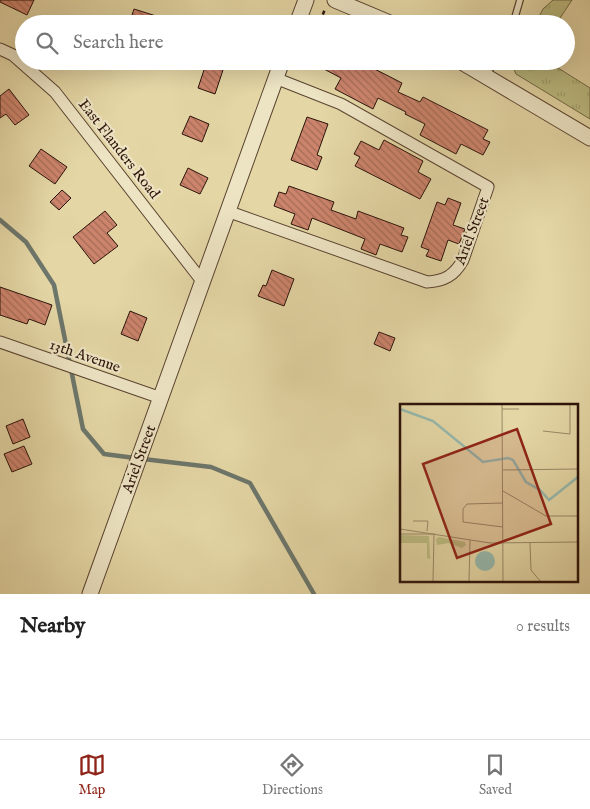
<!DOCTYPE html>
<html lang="en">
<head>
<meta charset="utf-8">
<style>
  :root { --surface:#fff; --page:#f2f2f2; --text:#222; --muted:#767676; --line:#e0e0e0; --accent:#8f2418 }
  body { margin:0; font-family:"IM FELL English",serif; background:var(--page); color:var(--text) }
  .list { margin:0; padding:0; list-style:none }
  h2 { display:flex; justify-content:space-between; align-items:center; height:65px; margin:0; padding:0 20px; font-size:21px }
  h2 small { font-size:16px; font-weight:400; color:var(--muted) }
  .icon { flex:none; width:28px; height:28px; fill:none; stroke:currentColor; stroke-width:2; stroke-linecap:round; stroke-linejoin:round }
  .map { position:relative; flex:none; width:590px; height:594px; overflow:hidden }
  .search { position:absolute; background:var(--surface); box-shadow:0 5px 20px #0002; left:15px; right:15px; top:15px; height:55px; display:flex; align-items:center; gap:12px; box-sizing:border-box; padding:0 18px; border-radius:28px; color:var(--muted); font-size:19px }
  .sheet { height:145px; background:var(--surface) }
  nav { display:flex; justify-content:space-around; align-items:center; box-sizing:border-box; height:70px; border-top:1px solid var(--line); background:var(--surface); font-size:14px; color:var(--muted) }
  nav a { display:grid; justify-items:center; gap:2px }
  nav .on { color:var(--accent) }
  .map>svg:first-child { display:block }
  .grass { fill:url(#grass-tufts); stroke:#746846 }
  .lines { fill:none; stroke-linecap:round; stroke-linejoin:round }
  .stream { stroke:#6c766b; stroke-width:4.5 }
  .building { fill:url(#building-back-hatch); stroke:#2c130a }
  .service-casing { stroke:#5a4431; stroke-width:8 }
  .minor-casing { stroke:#5a4431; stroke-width:13 }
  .tertiary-casing { stroke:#5a4431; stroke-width:17 }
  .path { stroke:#2c130a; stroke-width:2.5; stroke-dasharray:4 2.5; stroke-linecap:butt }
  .service { stroke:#ede4c4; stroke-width:5.5 }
  .minor { stroke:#ede4c4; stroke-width:11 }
  .tertiary { stroke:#ede4c4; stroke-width:15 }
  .labels { text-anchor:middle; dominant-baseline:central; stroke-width:4.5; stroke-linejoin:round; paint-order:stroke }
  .street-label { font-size:15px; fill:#2c130a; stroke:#ede4c4 }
  .inset-river { fill:none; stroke:#96b8ac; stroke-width:2.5 }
  .inset-road { fill:none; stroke:#9a8867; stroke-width:1 }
  .view { fill:#8f2418; fill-opacity:0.15; stroke:#8f2418; stroke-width:2.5 }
  .inset-edge { fill:none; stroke:#2c130a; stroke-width:2.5 }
</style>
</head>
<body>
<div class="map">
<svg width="590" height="594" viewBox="0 0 590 594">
  <defs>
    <pattern id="grass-tufts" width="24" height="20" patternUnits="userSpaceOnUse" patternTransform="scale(1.25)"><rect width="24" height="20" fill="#bcbc81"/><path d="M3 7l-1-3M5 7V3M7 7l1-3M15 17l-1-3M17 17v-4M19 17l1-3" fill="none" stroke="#a2a16e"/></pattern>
    <pattern id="building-back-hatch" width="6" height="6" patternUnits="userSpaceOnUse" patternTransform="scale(1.25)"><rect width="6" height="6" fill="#cc846c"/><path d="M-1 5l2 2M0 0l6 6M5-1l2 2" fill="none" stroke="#a66b57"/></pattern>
  </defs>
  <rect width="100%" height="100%" fill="#e4d6a5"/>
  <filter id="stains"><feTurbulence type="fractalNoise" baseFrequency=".004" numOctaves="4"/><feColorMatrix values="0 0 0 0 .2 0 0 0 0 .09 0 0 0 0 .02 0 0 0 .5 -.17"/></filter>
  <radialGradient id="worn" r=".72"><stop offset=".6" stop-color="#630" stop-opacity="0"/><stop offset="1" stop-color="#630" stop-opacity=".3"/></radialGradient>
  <path class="grass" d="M553,0H572L556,24H545L540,15L543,9Z
    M547,61L590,88V119L516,74L511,62Z"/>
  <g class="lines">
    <path class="stream" d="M0,220L26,242L54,285L83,429L104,454L135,458
      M143,459L211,467L250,483L314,594"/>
  </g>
  <path class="building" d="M0,0H34L27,15L0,2Z
    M134,9L172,21V24H129Z
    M207,61L225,64L215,94L198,88Z
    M328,61H359L402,83L398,92L420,102L423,97L488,130L483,139L490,142L483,155L461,144L456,154L420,135L425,124L405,114L406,112L378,98L373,109L335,89L341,78L324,69Z
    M9,89L29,115L15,125L6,114L0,118V96Z
    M190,116L209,124L202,142L182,134Z
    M307,117L328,124L317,155L322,157L317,170L291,160Z
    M384,140L423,161L418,172L431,179L420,199L355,166L360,157L354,154L361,141L379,150Z
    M41,149L67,167L55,184L29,166Z
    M188,168L208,178L200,194L180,185Z
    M289,186L334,202L331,210L356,219L358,211L404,228L401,235L408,237L402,252L380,244L376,255L361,249L365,239L312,218L308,230L291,224L295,214L274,206L279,192L286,194Z
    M62,190L71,198L59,210L50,202Z
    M448,198L461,203L453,225L465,229L459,244L448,240L441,261L426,256L429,250L421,247L437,202L445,205Z
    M105,211L117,225L107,233L118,246L94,264L73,237Z
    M272,270L294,279L284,306L258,296L263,285L266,286Z
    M0,287L52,305L45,325L29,319L27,324L0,315Z
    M130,311L147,318L138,341L121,334Z
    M379,332L395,338L390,351L374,344Z
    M23,419L30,437L13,444L6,426Z
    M24,446L32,464L12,472L4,454Z"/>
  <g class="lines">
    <g class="service-casing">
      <path id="service" d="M513,24L520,0
        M485,75L496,61"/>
    </g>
    <g class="minor-casing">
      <path id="minor" d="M0,49L13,55L55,92L202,281
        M227,211L427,282C444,281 454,276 463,260L488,187L341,104L275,78
        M0,342L161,398"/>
    </g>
    <g class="tertiary-casing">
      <path id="tertiary" d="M335,0L392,24
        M297,24L306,0
        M460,61L590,138
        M90,594L282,61"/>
    </g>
    <path class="path" d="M313,20L321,19L325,9"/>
    <use href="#service" class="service"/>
    <use href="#minor" class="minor"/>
    <use href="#tertiary" class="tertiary"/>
  </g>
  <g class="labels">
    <g class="street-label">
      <text transform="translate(119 149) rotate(52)">East Flanders Road</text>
      <text transform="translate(472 231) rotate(-69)">Ariel Street</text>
      <text transform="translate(85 356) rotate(19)">13th Avenue</text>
      <text transform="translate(139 459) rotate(-70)">Ariel Street</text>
    </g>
  </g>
  <g transform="translate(400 404)">
    <rect width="178" height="178" fill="#e4d6a5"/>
    <path d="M0,131L29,132L30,155L27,154V139H0ZM39,133L65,138L66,141L62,144L49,139L37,141L36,135Z" fill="#bcbc81"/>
    <path d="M75 157a10 10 0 1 1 20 0a10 10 0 1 1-20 0Z" fill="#96b8ac"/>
    <path class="inset-river" d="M0,5L33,17L83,58L108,54L113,56L126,78L140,86L149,96L178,73"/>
    <path class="inset-road" d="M102,0L103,177M102,5H119M143,27L170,30V0M103,66L178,65M103,87L146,112H178M103,99L67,100L63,105V118L103,123M13,117H28L27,127M0,125L90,139L178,138M0,130H33M130,139L131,166L140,177M33,177L34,129M69,177L70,136"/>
    <path class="view" d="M117,25L151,120L57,154L23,60Z"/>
    <rect width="178" height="178" class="inset-edge"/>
  </g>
  <rect width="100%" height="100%" filter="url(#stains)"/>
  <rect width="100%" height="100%" fill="url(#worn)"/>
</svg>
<div class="search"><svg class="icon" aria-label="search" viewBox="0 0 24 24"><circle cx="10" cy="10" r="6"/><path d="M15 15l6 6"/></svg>Search here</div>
</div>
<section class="sheet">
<h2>Nearby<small>0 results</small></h2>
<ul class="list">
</ul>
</section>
<nav>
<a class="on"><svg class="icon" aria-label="map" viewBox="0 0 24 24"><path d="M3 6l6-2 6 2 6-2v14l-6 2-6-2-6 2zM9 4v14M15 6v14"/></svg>Map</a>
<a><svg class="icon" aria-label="directions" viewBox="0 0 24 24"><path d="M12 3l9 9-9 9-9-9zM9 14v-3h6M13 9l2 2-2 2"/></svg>Directions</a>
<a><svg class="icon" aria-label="saved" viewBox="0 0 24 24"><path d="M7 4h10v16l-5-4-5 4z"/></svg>Saved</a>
</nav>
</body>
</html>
